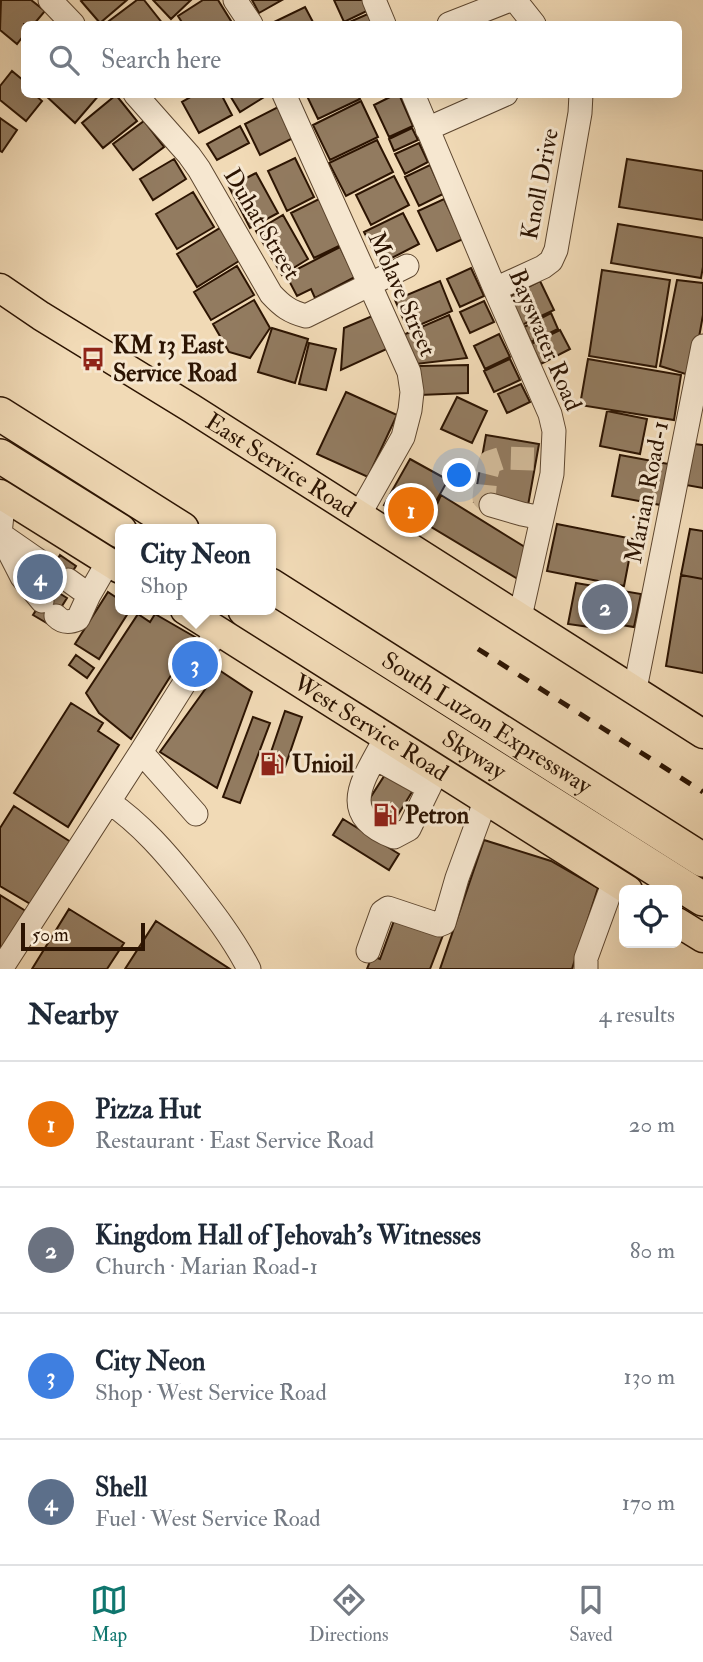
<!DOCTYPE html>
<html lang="en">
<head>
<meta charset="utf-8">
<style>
  :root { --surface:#fff; --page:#f2f2f3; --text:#1f2937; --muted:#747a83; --line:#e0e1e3; --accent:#0f766e }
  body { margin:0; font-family:"IM FELL Double Pica",serif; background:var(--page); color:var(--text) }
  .controls { position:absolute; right:21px; bottom:21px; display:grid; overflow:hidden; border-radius:10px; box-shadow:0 7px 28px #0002 }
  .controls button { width:63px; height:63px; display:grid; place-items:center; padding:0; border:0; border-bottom:2px solid var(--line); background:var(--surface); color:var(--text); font:35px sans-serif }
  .scale { position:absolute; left:21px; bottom:18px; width:124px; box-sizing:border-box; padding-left:7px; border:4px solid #2c1402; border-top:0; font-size:19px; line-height:24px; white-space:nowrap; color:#2c1402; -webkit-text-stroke:5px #f6e7d0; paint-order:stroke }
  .you { position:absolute; left:460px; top:476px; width:24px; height:24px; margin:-18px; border:5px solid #fff; border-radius:50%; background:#1a73e8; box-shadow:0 0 0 10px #1a73e833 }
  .badge { display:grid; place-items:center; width:46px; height:46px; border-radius:50%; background:var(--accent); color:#fff; font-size:23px; font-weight:700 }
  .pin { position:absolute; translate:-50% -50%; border:4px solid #fff; box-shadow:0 2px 7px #0006 }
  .popup { position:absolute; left:115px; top:524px; width:161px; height:91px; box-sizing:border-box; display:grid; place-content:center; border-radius:10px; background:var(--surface); filter:drop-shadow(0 2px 5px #0005); font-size:23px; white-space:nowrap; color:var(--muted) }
  .popup b { font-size:26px; color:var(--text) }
  .popup::after { content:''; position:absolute; left:50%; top:100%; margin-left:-14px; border:14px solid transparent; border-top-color:var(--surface) }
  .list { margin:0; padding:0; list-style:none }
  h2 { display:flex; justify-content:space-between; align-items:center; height:91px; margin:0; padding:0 28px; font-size:30px }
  h2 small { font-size:23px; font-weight:400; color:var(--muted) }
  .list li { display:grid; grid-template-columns:46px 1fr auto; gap:21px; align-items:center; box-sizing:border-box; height:126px; padding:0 28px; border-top:2px solid var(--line) }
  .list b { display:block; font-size:26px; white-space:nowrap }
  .list p { margin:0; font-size:23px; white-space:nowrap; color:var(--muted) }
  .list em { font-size:23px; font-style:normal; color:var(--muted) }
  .icon { flex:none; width:38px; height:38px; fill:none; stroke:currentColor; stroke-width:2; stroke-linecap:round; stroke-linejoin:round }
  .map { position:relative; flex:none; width:703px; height:969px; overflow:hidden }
  .search { position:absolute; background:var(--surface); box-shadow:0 7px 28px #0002; left:21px; right:21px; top:21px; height:77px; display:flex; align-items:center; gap:18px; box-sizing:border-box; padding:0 24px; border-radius:10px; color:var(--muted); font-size:26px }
  .sheet { height:595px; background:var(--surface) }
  nav { display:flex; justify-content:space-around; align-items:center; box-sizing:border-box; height:98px; border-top:2px solid var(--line); background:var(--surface); font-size:19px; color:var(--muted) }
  nav a { display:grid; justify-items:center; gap:4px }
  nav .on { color:var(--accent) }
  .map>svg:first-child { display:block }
  .building { fill:#927b60; stroke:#2c1402; stroke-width:2 }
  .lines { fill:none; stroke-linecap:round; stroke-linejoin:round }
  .minor-tunnel { stroke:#d3bc9b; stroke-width:23; stroke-dasharray:23 11; stroke-linecap:butt }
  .minor-casing { stroke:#5d462f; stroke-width:25 }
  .major-casing { stroke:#2c1402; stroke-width:31 }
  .highway-casing { stroke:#2c1402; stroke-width:36 }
  .minor { stroke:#f6e7d0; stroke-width:23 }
  .major { stroke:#f1dab6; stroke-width:28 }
  .highway { stroke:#f1dab6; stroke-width:33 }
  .rail { stroke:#2c1402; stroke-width:5; stroke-dasharray:12 12; stroke-linecap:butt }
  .labels { text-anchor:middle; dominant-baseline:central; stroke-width:6; stroke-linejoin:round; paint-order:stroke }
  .street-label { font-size:24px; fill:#2c1402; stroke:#f6e7d0 }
  .poi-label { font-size:24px; font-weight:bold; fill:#2c1402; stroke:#f6e7d0; text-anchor:start }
</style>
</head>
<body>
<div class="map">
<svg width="703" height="969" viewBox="0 0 703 969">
  <rect width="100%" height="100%" fill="#f1dab6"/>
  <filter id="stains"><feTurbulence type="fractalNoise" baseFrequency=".00286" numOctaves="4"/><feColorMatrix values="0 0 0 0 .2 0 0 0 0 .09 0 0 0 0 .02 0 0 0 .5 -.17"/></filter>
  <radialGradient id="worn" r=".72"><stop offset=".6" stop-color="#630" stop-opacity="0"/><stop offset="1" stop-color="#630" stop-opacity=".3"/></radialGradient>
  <path class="building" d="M1,0H31L45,11L34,24H24V35L17,44L0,30Z
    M83,0H127L100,23L81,1Z
    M137,0H144L163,24H105Z
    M153,0H191L171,19Z
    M203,0H218L231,21L226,24H183L178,16Z
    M252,0H282L259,13Z
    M334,0H367L371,9L344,22Z
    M305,7L314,24H270Z
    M370,13L375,24H345Z
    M12,71L24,81V94H34L42,101L26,121L0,100V86Z
    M44,94H100L75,123Z
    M196,94H221L232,115L199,133L182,102Z
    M229,94H269L240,112Z
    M306,94H357L360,99L318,119Z
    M396,94H399L413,126L389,137L374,105Z
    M116,95L137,121L103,148L82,123Z
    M361,101L378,137L330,160L313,125Z
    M280,106L295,137L260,155L245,124Z
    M0,118L17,130L2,152L0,151Z
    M144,121L164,147L133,170L113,144Z
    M240,126L249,143L217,160L207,144Z
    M412,128L418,140L394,151L389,139Z
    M377,140L393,172L346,196L329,163Z
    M419,143L428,162L405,174L395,154Z
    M295,158L314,197L287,211L268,171Z
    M174,159L186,179L153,200L140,179Z
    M627,159L703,171V220L619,207Z
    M430,165L443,194L419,206L405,177Z
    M256,173L278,213L250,228L229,187Z
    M394,176L409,205L371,225L356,195Z
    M193,192L214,227L177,249L156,214Z
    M319,199L341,245L314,258L291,213Z
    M444,199L463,239L437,251L418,211Z
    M403,213L419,244L380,264L364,232Z
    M283,215L308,259L282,275L256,231Z
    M618,224L703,238V267L701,278L611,263Z
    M220,228L239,261L197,287L177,254Z
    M340,247L355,277L315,298L311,289L297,296L286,275Z
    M237,266L254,295L211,320L194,292Z
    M471,268L484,296L460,307L447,279Z
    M602,270L670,280L656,367L589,356Z
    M677,280L703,283V315L692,376L660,366Z
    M440,281L452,311L408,330L395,300Z
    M540,281L554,310L522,325L508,297Z
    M254,300L270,328L250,358L229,352L213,324Z
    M484,301L494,322L470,333L460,312Z
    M551,313L558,329L531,342L524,327Z
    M377,314L391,347L341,370L344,328Z
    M449,315L467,358L416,364L403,335Z
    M272,328L308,339L295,383L258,372Z
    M560,330L570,349L541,364L531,344Z
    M499,334L510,357L485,369L474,346Z
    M309,343L336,349L326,390L299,384Z
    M510,359L520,380L494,392L484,371Z
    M588,359L681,375L674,420L580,405Z
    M468,365V393L420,395L419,366Z
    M521,384L530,402L507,413L498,394Z
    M346,392L397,415L368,477L317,454Z
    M457,397L487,411L472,443L441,429Z
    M607,411L647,419L640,454L600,446Z
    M486,435L539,444L527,511L474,502Z
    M694,444L703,445V488L686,485Z
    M620,455L674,465L666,506L612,496Z
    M410,459L448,480L422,526L384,505Z
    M441,495L528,549L521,581L428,525Z
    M557,524L633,539L624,586L547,571Z
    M690,529L703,531V579L681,575Z
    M60,555L76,566L59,593L67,598L50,625L33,615L50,588L43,583Z
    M681,575L703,579V673L666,666Z
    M576,583L641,594L634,627L591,620L590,627L568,624Z
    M108,592L120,600V610H130L99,659L75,644Z
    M138,614L150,622L155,614L195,637L131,739L99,713L86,693Z
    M76,655L94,668L87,678L69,665Z
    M219,670L252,692L217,788L160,752Z
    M71,703L103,723L98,731L119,745L68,827L14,793Z
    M285,711L302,717L285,767L268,761Z
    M253,717L270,723L240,803L223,797Z
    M388,770L415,787L393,823L365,806Z
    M14,806L74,844L32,905L0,886V828Z
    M343,819L399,854L389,870L333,835Z
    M484,840L551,861L598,888L572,969H440Z
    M0,895L29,913L0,958Z
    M69,909L124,943L107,969H32Z
    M395,918L443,935L430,969H367L372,956L380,959Z
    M156,921L230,969H125Z"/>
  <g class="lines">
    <path class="minor-tunnel" d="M491,505L484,498L486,477L490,462L502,458L537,459"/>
    <g class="minor-casing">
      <path id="minor" d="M50,0L73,24
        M235,0L251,24
        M374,0L384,24
        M515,0L534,24
        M449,24L510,0
        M135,94L189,155L199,169L271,294C282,306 290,312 306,316L407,266
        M284,94L409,372L412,392L410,410L403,437L359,515
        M413,94L495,289L550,414L554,431L552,474L520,617
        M427,129L506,94
        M495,289L543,267L551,261L556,250L580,113L581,94
        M4,496L0,534L22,577L42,601
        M491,505L522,514L542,518
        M3,536L52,570
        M68,580L89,595
        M56,616C63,623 69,623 78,619L89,595L108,562
        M635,689L703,346
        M386,737C365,778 334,814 394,837L409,829L438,769
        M141,752L196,814
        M375,758L429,788
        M109,802C141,824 166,853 190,883C212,911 233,938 249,969
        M368,951L382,912L388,908L439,925L444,923L457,878L486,799
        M1,969L141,752L218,630
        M586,969V958L614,881"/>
    </g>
    <g class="major-casing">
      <g id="major">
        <path id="s1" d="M0,288L41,316L191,408L703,734"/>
        <path d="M0,494L120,569"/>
        <path id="s2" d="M185,610L628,890"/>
        <path d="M677,922L703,938"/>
      </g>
    </g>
    <g class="highway-casing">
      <g id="highway">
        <path d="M0,414L182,529"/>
        <path d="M0,456L120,531"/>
        <path id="s3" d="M270,585L703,860"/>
        <path id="s4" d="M245,610L703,899"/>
      </g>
    </g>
    <use href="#minor" class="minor"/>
    <use href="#major" class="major"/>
    <use href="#highway" class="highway"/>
    <path class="rail" d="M478,649L703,792"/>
  </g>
  <defs>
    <g id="bus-bare" transform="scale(1.89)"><path d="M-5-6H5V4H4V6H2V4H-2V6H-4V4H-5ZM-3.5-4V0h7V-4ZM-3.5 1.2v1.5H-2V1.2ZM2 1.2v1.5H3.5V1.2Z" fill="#8f2418" stroke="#f6e7d0" stroke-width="2.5" paint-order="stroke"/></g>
    <g id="fuel-bare" transform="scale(1.89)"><path d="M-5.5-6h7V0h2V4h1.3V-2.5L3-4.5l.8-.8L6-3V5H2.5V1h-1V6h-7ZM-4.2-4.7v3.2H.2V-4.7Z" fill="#8f2418" stroke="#f6e7d0" stroke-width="2.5" paint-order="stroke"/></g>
  </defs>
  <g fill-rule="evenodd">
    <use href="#bus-bare" x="93" y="359"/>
    <use href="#fuel-bare" x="272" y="764"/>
    <use href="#fuel-bare" x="385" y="815"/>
  </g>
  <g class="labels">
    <g class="street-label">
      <text transform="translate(540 184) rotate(-79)">Knoll Drive</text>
      <text transform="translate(262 224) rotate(59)">Duhat Street</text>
      <text transform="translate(402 294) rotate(66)">Molave Street</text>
      <text transform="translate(545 340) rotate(67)">Bayswater Road</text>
      <text stroke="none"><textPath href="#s1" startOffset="332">East Service Road</textPath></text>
      <text transform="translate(647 492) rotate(-79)">Marian Road-1</text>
      <text stroke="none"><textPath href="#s3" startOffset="257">South Luzon Expressway</textPath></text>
      <text stroke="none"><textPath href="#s2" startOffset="220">West Service Road</textPath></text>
      <text stroke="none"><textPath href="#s4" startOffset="271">Skyway</textPath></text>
    </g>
    <g class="poi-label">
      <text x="113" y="345">KM 13 East<tspan x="113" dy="28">Service Road</tspan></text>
      <text x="292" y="764">Unioil</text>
      <text x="405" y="815">Petron</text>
    </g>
  </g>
  <rect width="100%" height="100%" filter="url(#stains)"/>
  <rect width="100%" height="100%" fill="url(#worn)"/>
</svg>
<div class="controls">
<button><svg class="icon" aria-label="locate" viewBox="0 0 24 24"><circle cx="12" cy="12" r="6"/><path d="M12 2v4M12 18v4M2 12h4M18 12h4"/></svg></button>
</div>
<div class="scale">50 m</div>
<div class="you"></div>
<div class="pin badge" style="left:411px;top:510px;background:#e8710a">1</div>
<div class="pin badge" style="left:605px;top:607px;background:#6b7280">2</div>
<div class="pin badge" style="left:195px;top:664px;background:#3f7fe0">3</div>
<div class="popup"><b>City Neon</b>Shop</div>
<div class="pin badge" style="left:40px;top:577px;background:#5c6f8a">4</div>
<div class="search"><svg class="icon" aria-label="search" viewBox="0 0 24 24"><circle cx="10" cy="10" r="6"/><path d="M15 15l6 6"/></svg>Search here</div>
</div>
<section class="sheet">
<h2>Nearby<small>4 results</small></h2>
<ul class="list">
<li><span class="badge" style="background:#e8710a">1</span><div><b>Pizza Hut</b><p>Restaurant · East Service Road</p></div><em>20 m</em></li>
<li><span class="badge" style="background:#6b7280">2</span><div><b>Kingdom Hall of Jehovah's Witnesses</b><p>Church · Marian Road-1</p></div><em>80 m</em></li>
<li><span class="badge" style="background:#3f7fe0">3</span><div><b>City Neon</b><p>Shop · West Service Road</p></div><em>130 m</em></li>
<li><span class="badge" style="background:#5c6f8a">4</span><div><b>Shell</b><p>Fuel · West Service Road</p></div><em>170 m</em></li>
</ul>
</section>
<nav>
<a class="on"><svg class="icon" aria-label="map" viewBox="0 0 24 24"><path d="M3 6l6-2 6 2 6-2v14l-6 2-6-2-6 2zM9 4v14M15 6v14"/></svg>Map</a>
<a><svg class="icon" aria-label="directions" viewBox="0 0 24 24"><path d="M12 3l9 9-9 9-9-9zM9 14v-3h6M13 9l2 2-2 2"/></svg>Directions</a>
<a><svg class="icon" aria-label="saved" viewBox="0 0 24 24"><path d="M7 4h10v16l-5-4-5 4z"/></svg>Saved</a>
</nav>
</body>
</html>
